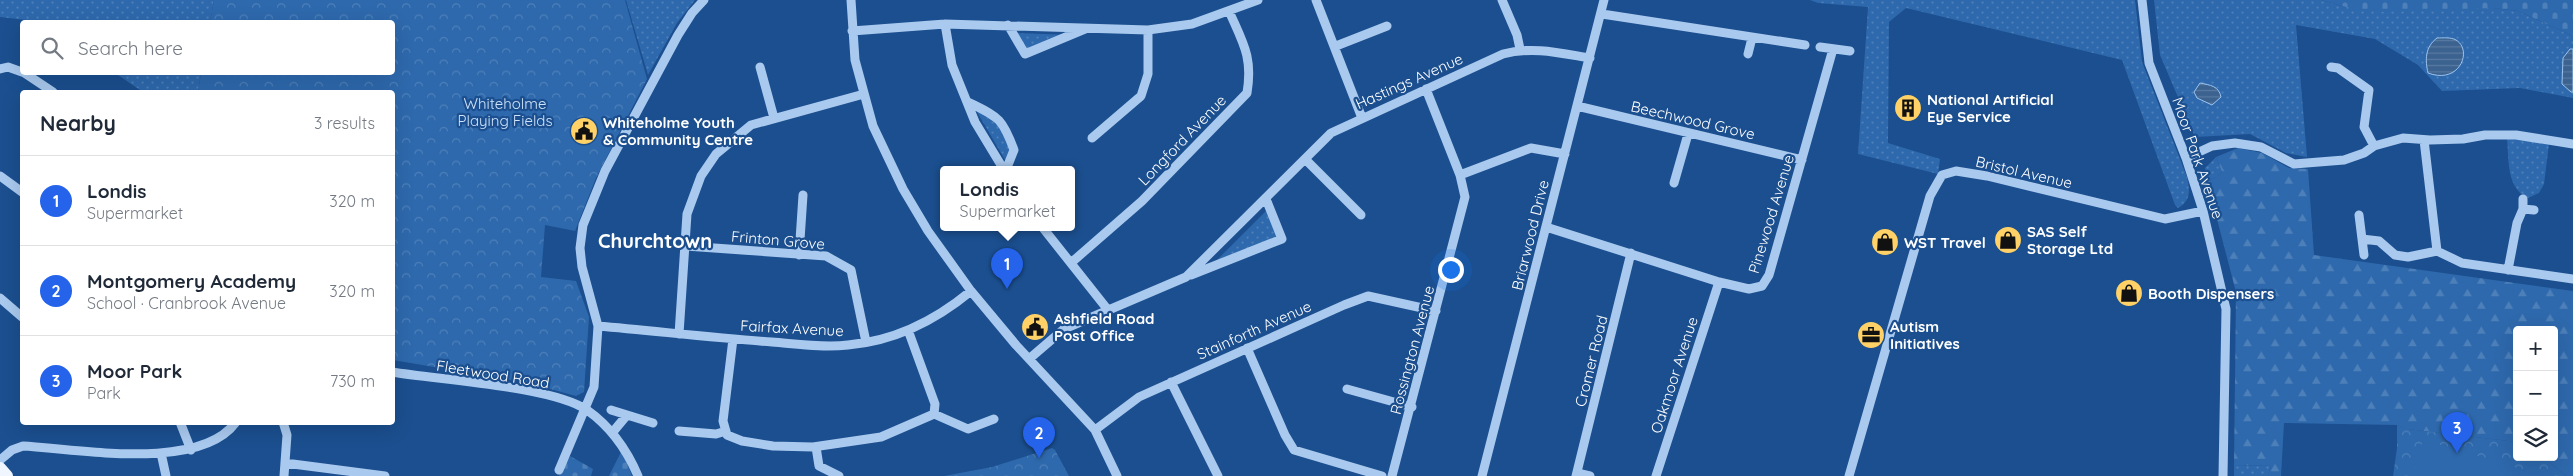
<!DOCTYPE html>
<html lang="en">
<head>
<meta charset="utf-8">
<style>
  :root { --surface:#fff; --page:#f6f6f7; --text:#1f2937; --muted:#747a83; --line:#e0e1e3; --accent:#2563eb }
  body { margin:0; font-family:Quicksand,sans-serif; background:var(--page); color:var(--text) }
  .controls { position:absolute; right:15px; bottom:15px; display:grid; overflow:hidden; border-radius:5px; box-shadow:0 5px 20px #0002 }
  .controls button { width:45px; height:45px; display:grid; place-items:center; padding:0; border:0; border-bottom:1px solid var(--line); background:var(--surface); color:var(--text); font:25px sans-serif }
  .you { position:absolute; left:1450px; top:269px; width:18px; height:18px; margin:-12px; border:4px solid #fff; border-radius:50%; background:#1a73e8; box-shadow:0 0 0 8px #1a73e833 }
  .badge { display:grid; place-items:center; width:32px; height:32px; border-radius:50%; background:var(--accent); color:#fff; font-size:16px; font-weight:700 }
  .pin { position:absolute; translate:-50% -41px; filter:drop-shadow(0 1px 2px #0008) }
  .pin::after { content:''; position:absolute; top:26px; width:18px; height:15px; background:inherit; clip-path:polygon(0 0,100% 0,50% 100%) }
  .popup { position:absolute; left:940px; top:166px; width:135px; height:65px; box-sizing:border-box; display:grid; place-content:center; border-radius:5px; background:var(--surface); filter:drop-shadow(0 1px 4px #0005); font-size:16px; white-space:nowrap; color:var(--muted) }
  .popup b { font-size:19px; color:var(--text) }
  .popup::after { content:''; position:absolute; left:50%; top:100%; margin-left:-10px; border:10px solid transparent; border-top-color:var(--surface) }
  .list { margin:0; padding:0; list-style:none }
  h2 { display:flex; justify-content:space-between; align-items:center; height:65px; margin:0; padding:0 20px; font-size:21px }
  h2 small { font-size:16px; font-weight:400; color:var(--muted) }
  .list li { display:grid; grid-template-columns:32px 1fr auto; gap:15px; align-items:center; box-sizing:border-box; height:90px; padding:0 20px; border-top:1px solid var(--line) }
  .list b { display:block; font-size:19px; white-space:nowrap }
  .list p { margin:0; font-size:16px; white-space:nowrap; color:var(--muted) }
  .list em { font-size:16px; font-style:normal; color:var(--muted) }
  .icon { flex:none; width:28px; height:28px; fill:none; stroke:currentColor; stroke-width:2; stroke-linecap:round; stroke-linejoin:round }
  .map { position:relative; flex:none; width:2573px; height:476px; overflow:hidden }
  .search { position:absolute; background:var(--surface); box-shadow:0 5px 20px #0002; left:20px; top:20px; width:375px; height:55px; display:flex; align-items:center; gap:12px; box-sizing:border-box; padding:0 18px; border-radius:5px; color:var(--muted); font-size:19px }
  .panel { position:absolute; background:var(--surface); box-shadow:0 5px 20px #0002; left:20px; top:90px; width:375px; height:335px; border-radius:5px }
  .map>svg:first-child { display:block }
  .grass { fill:url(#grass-dots) }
  .forest { fill:url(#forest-firs) }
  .cemetery { fill:url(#cemetery-stones) }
  .park { fill:url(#park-crowns) }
  .pitch { fill:#2e69ad }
  .water { fill:url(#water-rules); stroke:#9cc4f0 }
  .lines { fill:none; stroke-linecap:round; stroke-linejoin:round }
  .minor { stroke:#a9c9ee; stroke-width:9 }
  .major { stroke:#f0f6ff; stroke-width:12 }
  .labels { text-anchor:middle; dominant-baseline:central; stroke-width:4.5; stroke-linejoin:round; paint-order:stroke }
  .street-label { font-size:15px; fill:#fff; stroke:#1b4f8f }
  .poi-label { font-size:15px; font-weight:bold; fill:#fff; stroke:#1b4f8f; text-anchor:start }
  .park-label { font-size:15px; fill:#cfe3fa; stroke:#1b4f8f }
  .district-label { font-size:20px; font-weight:bold; fill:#fff; stroke:#1b4f8f }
</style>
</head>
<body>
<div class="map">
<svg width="2573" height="476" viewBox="0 0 2573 476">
  <defs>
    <pattern id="grass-dots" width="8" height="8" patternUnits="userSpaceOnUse" patternTransform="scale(1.25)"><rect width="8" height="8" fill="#2e69ad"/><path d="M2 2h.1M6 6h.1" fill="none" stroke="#4d80b9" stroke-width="1.8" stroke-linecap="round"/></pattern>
    <pattern id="forest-firs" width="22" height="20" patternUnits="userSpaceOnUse" patternTransform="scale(1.25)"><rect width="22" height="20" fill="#2e69ad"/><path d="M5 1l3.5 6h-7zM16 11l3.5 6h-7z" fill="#4d80b9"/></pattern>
    <pattern id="cemetery-stones" width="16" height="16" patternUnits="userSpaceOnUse" patternTransform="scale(1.25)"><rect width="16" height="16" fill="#2e69ad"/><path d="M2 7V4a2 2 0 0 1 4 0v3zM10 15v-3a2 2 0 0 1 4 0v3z" fill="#4d80b9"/></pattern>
    <pattern id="park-crowns" width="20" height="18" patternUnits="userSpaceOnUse" patternTransform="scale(1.25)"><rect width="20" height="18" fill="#2e69ad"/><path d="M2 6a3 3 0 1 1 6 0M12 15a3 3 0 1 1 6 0" fill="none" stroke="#4d80b9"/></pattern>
    <pattern id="water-rules" width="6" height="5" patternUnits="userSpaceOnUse" patternTransform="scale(1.25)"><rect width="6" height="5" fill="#3c6290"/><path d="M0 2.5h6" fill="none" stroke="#597aa1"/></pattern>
  </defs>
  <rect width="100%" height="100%" fill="#1b4f8f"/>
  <path class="grass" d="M0,0H214L210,22H44L0,17Z
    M626,0H695L677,23L648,75Z
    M1810,0H2135L2142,62L2187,177C2190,190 2191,201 2178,208L2175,205L2122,60L1906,8L1889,22L1888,143L1940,159L1938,174L1858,154L1868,7L1818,3Z
    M2154,0H2321L2346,7L2493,8L2518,11L2573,36V98L2520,88L2442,91L2418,65L2375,39L2296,25L2307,157L2286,153L2250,134L2195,137L2160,55Z
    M1013,33L1072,35L1025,54Z
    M115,73H201L198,92H143Z
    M973,105L999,118L1014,150L1008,165Z
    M2507,138L2549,144L2544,184L2539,193L2528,198C2506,188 2509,159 2507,138Z
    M2216,157L2222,172L2217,177L2207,181L2205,168Z
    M1270,207L1282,239L1214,263Z
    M2234,465L2271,466L2268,476H2234Z"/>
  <path class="forest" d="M2238,148L2262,153L2289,168L2308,169L2314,255L2573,291V476H2566L2543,457H2554V330H2517V442L2407,429L2397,425L2284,423L2281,476H2268L2271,466L2234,465L2236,292L2207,181L2217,177L2222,172L2216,157Z"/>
  <path class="cemetery" d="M2321,0H2573V36L2518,11L2493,8L2377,12L2346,7Z
    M622,450L632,476H609Z
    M570,456L593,469L591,476H559Z"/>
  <path class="park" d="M214,0H625L647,79L596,178L575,231L545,225L541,277L576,281L589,317L584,392L576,396L528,383L393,360L392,92H198L201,73L392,72V22H210Z
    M2397,425L2408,429L2517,442V457H2543L2566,476H2393L2397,448Z
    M1052,448L1055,450L1069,476H944L992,467Z"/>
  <path class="pitch" d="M2423,440H2424L2544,476H2412Z"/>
  <path class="water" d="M2437,38C2443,38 2451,37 2456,40C2473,50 2460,85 2428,73C2425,60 2425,47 2437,38Z
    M2570,49H2573V92H2571L2562,84L2563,58Z
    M2200,83C2210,85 2219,86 2221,97L2212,105L2197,98L2194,92Z"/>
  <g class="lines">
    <path class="minor" d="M851,0L855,60L873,126L903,189L928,231L971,291L1016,345L1095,430L1117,476
      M1316,0L1362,118
      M1502,0L1517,35L1520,49
      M2142,0L2149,63L2186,158L2203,211L2226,309L2223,476
      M1602,14L1805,45
      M945,24L952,65L975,122L1004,170
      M1008,25L1025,54L1085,29
      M852,31L945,24L1148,30L1192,24L1258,0
      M1336,46L1387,26
      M1820,47L1850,51
      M1748,54L1752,38
      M760,67L774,118
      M2331,67L2338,68L2369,90L2364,127L2374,146
      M0,69L8,67L22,72
      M23,72L53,92
      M968,102C998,117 1002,117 1014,150L1006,170
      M1577,106L1802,160
      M1092,138L1141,96L1148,74V30
      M2424,140L2437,251
      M2186,158L2212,146L2235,143L2261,147L2294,164L2344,160L2364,153L2374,146L2403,138L2430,140L2463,139L2485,135H2516L2573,144
      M1305,159L1361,215
      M1460,175L1531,148L1565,154
      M0,176L22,192
      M1674,183L1688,134
      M2523,209L2534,210
      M2359,215L2364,255
      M1546,227L1719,282L1749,289L1762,286L1769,275L1833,49
      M1043,228L1108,310
      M2362,239L2379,241L2395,255L2408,257L2437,251
      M686,246L826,256L851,270L866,342
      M2437,251L2462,263L2573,279
      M799,255L803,195
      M1072,262L1142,201L1247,93C1253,57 1243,43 1229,11
      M2508,270L2517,223L2523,209V199
      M1191,275L1282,239L1266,199
      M0,298L22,317
      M598,326C656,331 714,338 772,342C797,344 823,348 848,345C895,341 936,320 971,291
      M679,334L687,214L701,176L716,154L751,125L864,94
      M733,339L723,421L727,435L742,441L773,446L813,447L881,437L934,414L935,404L908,330
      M1247,348L1285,435L1294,450L1382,476
      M1029,359L1064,329L1186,277L1331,133L1503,54C1533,46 1560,53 1590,58
      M392,372C439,380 552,386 587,410C611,427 627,450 638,476
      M1171,382L1218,476
      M1347,389L1412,407
      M611,410L653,423
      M934,414L968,429L994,419
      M180,422L191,450
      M283,422L287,435L284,476
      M1095,430L1139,397L1344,305L1368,296L1436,311
      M679,431L716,434L726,431
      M612,433L627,415
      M816,447L819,466L839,476
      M161,453L166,476
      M0,460L12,450L23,446C77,449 200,472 236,422
      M285,463L385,476
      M559,470L594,387L598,326L582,267L580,248L583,225L605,171L678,35L692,13L704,0
      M1577,473L1590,476
      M1392,476L1465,197L1460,175L1426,89
      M1482,476L1604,0
      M1576,476L1631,253
      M1656,476L1719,282
      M1849,476L1930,196L1942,175L1956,171L1987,176L2165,219L2203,211"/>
    <path class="major" d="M0,468L7,476"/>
  </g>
  <defs>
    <g id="building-disc" transform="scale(1.4375)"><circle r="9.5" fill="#ffd166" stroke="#1b4f8f"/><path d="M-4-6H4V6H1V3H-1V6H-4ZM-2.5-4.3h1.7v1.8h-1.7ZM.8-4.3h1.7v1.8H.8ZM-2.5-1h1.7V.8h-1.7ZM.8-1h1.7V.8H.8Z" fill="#111"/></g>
    <g id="civic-disc" transform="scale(1.4375)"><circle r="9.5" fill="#ffd166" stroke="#1b4f8f"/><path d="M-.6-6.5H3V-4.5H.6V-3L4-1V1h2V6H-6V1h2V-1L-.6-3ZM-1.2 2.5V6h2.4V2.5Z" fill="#111"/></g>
    <g id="shop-disc" transform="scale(1.4375)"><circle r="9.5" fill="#ffd166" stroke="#1b4f8f"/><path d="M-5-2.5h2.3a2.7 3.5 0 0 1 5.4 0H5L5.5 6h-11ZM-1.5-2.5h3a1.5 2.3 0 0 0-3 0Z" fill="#111"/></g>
    <g id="office-disc" transform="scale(1.4375)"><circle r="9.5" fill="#ffd166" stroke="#1b4f8f"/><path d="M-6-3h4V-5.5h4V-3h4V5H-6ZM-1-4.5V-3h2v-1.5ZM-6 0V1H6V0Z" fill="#111"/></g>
  </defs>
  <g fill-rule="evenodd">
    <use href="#building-disc" x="1908" y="108"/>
    <use href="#civic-disc" x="584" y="131"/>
    <use href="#shop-disc" x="2008" y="240"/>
    <use href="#shop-disc" x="1885" y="242"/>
    <use href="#shop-disc" x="2129" y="293"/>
    <use href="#civic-disc" x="1035" y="327"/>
    <use href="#office-disc" x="1871" y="335"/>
  </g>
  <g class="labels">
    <g class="street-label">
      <text transform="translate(1409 81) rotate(-24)">Hastings Avenue</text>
      <text transform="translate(1693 120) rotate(13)">Beechwood Grove</text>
      <text transform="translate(1182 140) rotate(-46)">Longford Avenue</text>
      <text transform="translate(2198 158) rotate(71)">Moor Park Avenue</text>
      <text transform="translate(2024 172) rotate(13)">Bristol Avenue</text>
      <text transform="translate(1771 214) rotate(-73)">Pinewood Avenue</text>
      <text transform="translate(1530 235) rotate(-76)">Briarwood Drive</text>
      <text transform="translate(778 240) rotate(5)">Frinton Grove</text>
      <text transform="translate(792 328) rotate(3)">Fairfax Avenue</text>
      <text transform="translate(1254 330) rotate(-24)">Stainforth Avenue</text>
      <text transform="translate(1412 350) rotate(-75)">Rossington Avenue</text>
      <text transform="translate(1591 361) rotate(-76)">Cromer Road</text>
      <text transform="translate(493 374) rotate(9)">Fleetwood Road</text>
      <text transform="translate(1674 375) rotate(-72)">Oakmoor Avenue</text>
    </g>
    <g class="poi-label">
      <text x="1927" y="99">National Artificial<tspan x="1927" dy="17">Eye Service</tspan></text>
      <text x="603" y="122">Whiteholme Youth<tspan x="603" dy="17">&amp; Community Centre</tspan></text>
      <text x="2027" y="231">SAS Self<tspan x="2027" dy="17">Storage Ltd</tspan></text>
      <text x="1904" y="242">WST Travel</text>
      <text x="2148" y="293">Booth Dispensers</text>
      <text x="1054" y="318">Ashfield Road<tspan x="1054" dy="17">Post Office</tspan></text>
      <text x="1890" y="326">Autism<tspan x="1890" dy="17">Initiatives</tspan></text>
    </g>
    <g class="park-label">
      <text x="505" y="103">Whiteholme<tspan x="505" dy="17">Playing Fields</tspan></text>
    </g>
    <g class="district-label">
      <text x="655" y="240">Churchtown</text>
    </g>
  </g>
</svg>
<div class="controls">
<button>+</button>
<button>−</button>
<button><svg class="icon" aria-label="layers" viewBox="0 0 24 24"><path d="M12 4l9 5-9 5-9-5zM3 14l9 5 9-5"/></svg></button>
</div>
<div class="you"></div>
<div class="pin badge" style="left:1007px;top:289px">1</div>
<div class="popup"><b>Londis</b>Supermarket</div>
<div class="pin badge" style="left:1039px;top:458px">2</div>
<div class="pin badge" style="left:2457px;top:453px">3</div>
<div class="search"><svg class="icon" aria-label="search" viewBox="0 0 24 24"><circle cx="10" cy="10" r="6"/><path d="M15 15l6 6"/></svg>Search here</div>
<section class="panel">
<h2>Nearby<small>3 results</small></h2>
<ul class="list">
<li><span class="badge">1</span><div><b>Londis</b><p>Supermarket</p></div><em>320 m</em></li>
<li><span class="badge">2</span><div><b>Montgomery Academy</b><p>School · Cranbrook Avenue</p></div><em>320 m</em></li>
<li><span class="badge">3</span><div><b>Moor Park</b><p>Park</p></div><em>730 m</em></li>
</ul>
</section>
</div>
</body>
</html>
